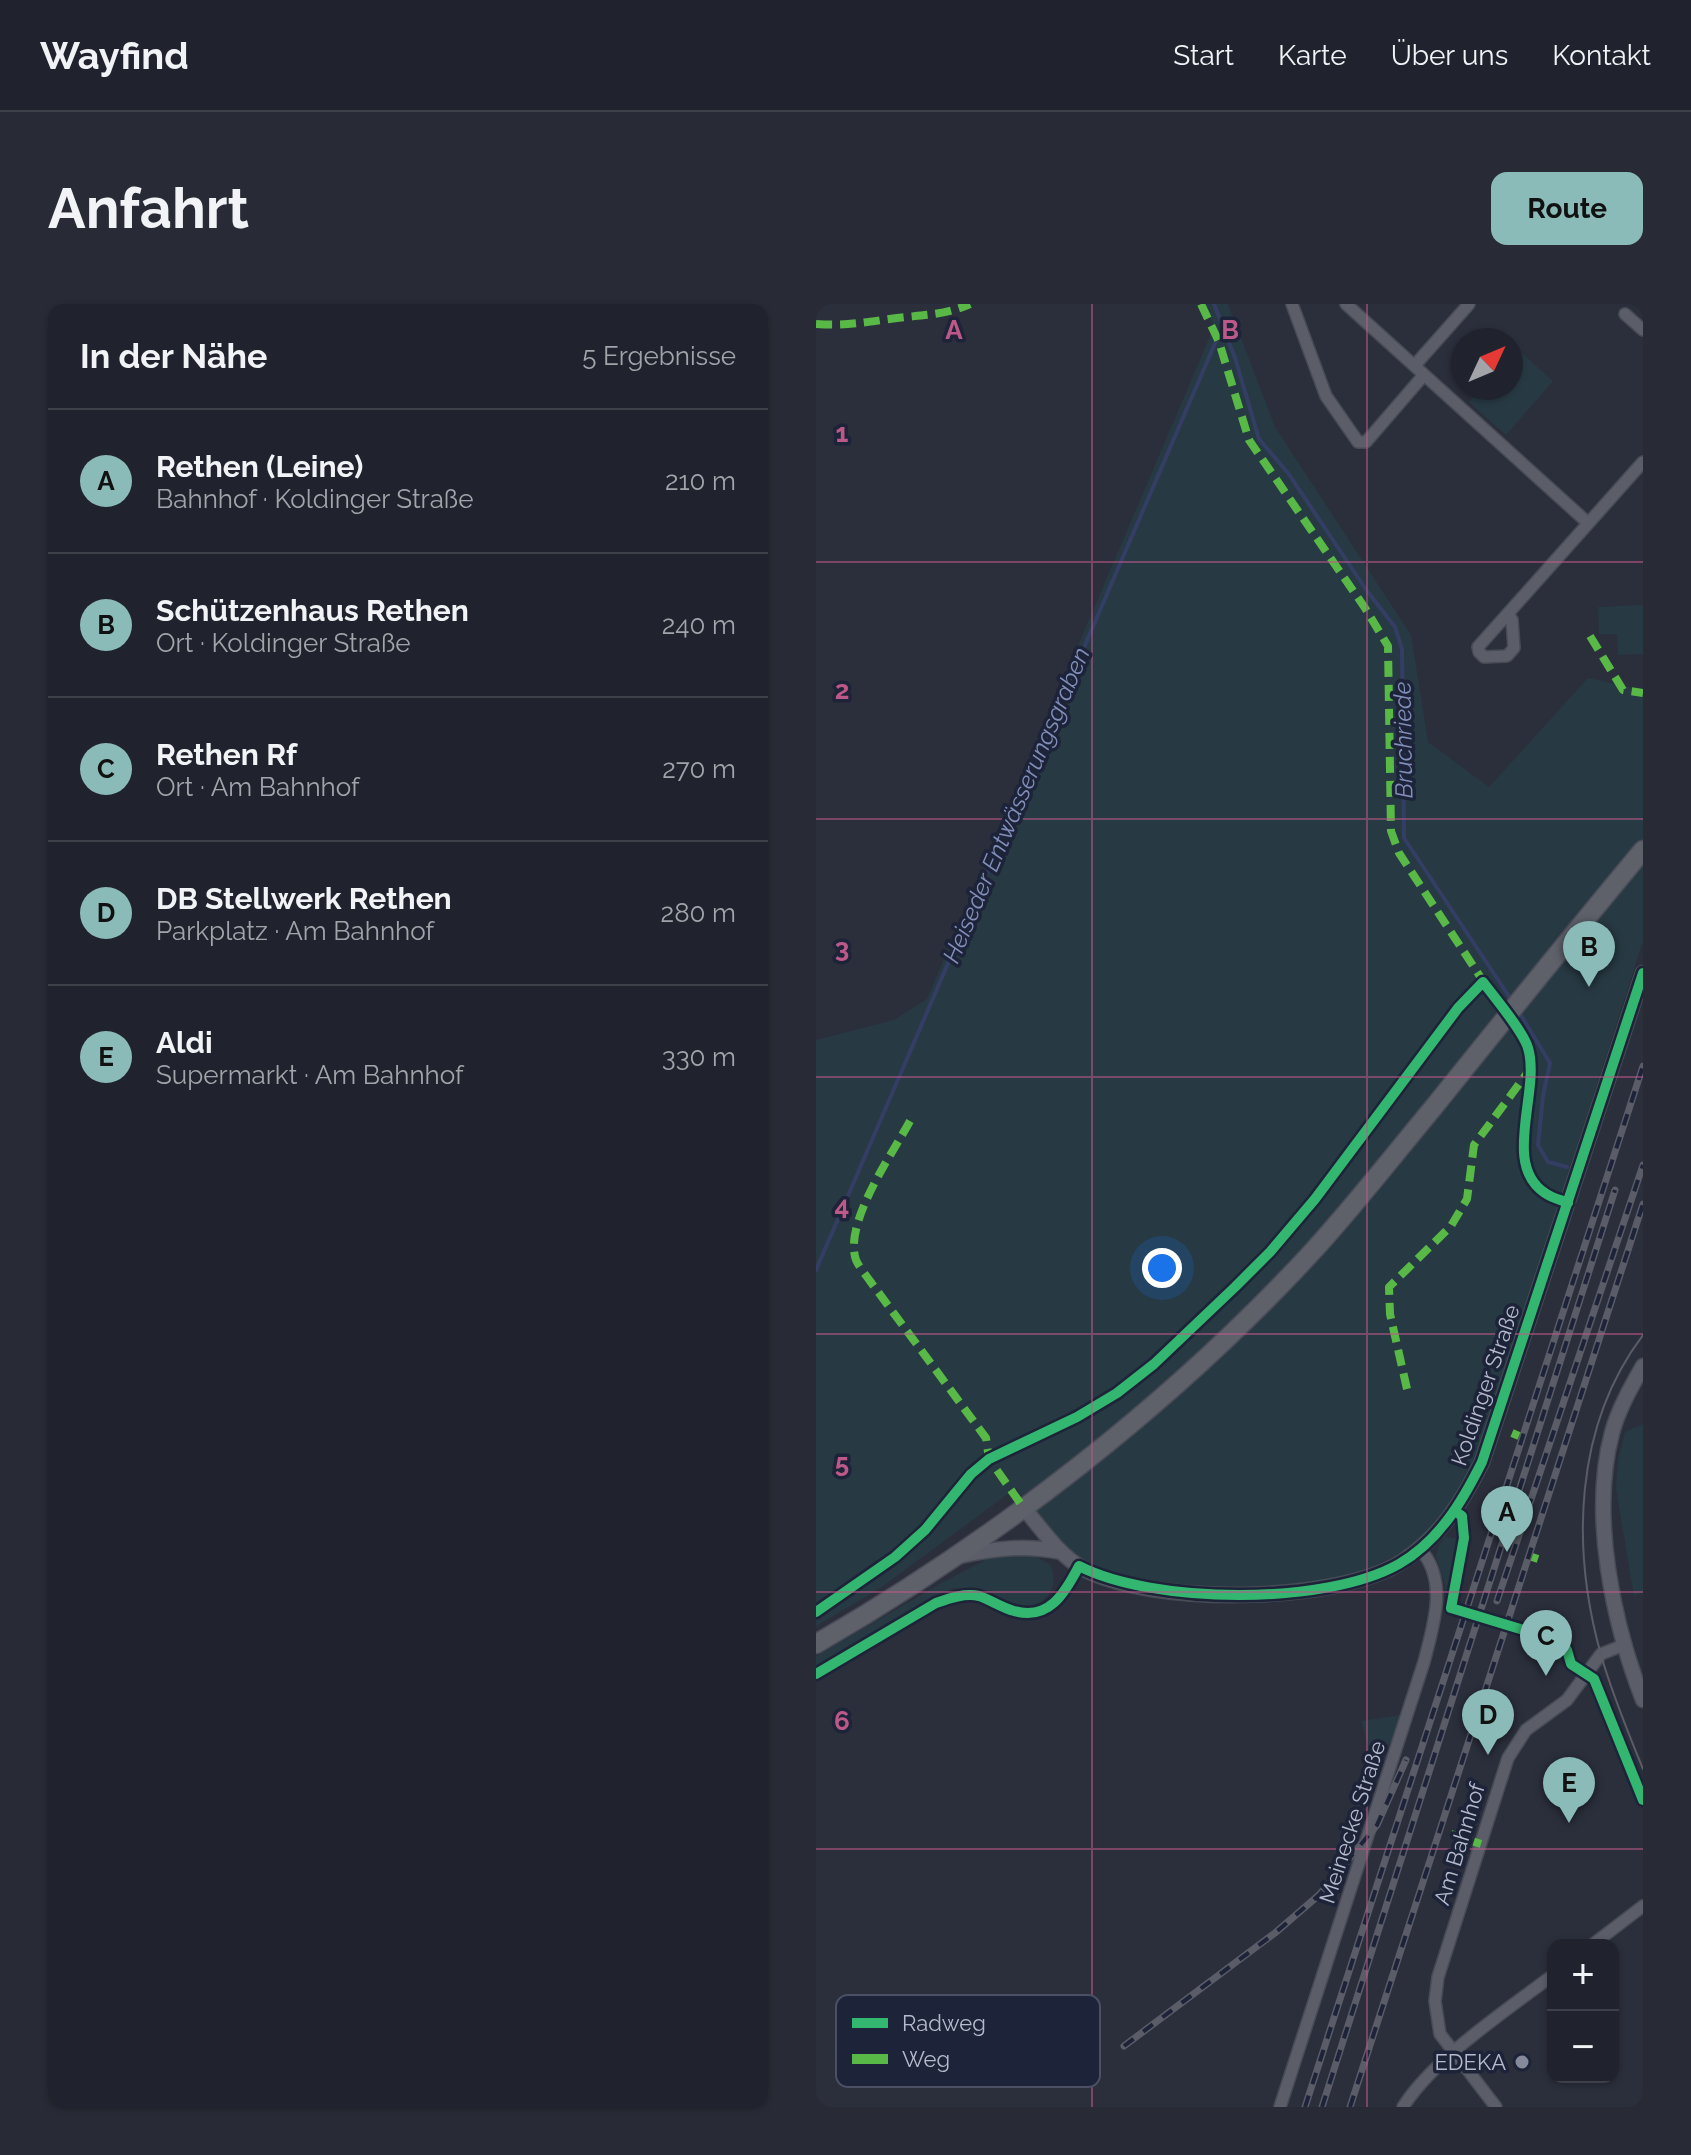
<!DOCTYPE html>
<html lang="de">
<head>
<meta charset="utf-8">
<style>
  :root { --surface:#20232d; --page:#282b35; --text:#f1f3f6; --muted:#a2a4aa; --line:#3d4049; --accent:#8bbbb9 }
  body { margin:0; font-family:Raleway,sans-serif; background:var(--page); color:var(--text) }
  .controls { position:absolute; right:24px; bottom:24px; display:grid; overflow:hidden; border-radius:16px; box-shadow:0 2px 6px #0004 }
  .controls button { width:72px; height:72px; display:grid; place-items:center; padding:0; border:0; border-bottom:2px solid var(--line); background:var(--surface); color:var(--text); font:40px sans-serif }
  .compass { position:absolute; left:635px; top:24px; width:72px; height:72px; border-radius:50%; background:var(--surface); box-shadow:0 2px 6px #0004; rotate:46deg }
  .you { position:absolute; left:346px; top:964px; width:28px; height:28px; margin:-20px; border:6px solid #fff; border-radius:50%; background:#1a73e8; box-shadow:0 0 0 12px #1a73e833 }
  .badge { display:grid; place-items:center; width:52px; height:52px; border-radius:50%; background:var(--accent); color:#111; font-size:26px; font-weight:700 }
  .pin { position:absolute; translate:-50% -66px; filter:drop-shadow(0 2px 4px #0008) }
  .pin::after { content:''; position:absolute; top:42px; width:28px; height:24px; background:inherit; clip-path:polygon(0 0,100% 0,50% 100%) }
  .list { margin:0; padding:0; list-style:none }
  h2 { display:flex; justify-content:space-between; align-items:center; height:104px; margin:0; padding:0 32px; font-size:34px }
  h2 small { font-size:26px; font-weight:400; color:var(--muted) }
  .list li { display:grid; grid-template-columns:52px 1fr auto; gap:24px; align-items:center; box-sizing:border-box; height:144px; padding:0 32px; border-top:2px solid var(--line) }
  .list b { display:block; font-size:30px; white-space:nowrap }
  .list p { margin:0; font-size:26px; white-space:nowrap; color:var(--muted) }
  .list em { font-size:26px; font-style:normal; color:var(--muted) }
  .map { position:relative; flex:none; width:827px; height:1803px; overflow:hidden; border-radius:16px }
  header { display:flex; align-items:center; gap:48px; box-sizing:border-box; height:112px; padding:0 40px; background:var(--surface); border-bottom:2px solid var(--line) }
  header strong { font-size:38px }
  nav { display:flex; gap:44px; margin-inline-start:auto; font-size:28px }
  .intro { display:flex; align-items:center; justify-content:space-between; box-sizing:border-box; height:192px; padding:0 48px }
  h1 { margin:0; font-size:56px }
  .button { padding:20px 36px; border-radius:16px; background:var(--accent); color:#111; font-size:28px; font-weight:700 }
  main { display:flex; gap:48px; padding:0 48px }
  aside { flex:1; background:var(--surface); border-radius:16px; box-shadow:0 2px 6px #0004 }
  .map>svg:first-child { display:block }
  .green { fill:#273943 }
  .lines { fill:none; stroke-linecap:round; stroke-linejoin:round }
  .stream { stroke:#343e65; stroke-width:4 }
  .minor-casing { stroke:#474b55; stroke-width:14 }
  .tertiary-casing { stroke:#474b55; stroke-width:17 }
  .primary-casing { stroke:#494c58; stroke-width:21 }
  .minor { stroke:#5b5e69; stroke-width:11 }
  .tertiary { stroke:#5b5e69; stroke-width:14 }
  .primary { stroke:#5e606a; stroke-width:18 }
  .tram { stroke:#5a5c67; stroke-width:2 }
  .rail-casing { stroke:#5a5c67; stroke-width:7 }
  .rail { stroke:#1d2338; stroke-width:4; stroke-dasharray:12; stroke-linecap:butt }
  .quiet { stroke:#58b947; stroke-width:8; stroke-dasharray:16 8; stroke-linecap:butt }
  .cycleway-casing { stroke:#1d2338; stroke-width:15 }
  .cycleway { stroke:#33b770; stroke-width:10 }
  .grid { fill:none; stroke:#bd5988; stroke-width:2; stroke-opacity:0.55 }
  .poi-dot { fill:#85899a; stroke:#1d2338; stroke-width:3 }
  .labels { text-anchor:middle; dominant-baseline:central; stroke-width:7; stroke-linejoin:round; paint-order:stroke }
  .street-label { font-size:22px; fill:#b5bacc; stroke:#1d2338 }
  .poi-label { font-size:22px; fill:#b5bacc; stroke:#1d2338; text-anchor:end }
  .water-label { font-size:24px; font-style:italic; fill:#828fba; stroke:#1d2338 }
  .key { fill:#1d2338; stroke:#4b5064; stroke-width:2 }
  .key-label { font-size:22px; fill:#b5bacc }
  .grid-label { font-size:26px; text-anchor:middle; font-weight:bold; fill:#bd5988; stroke:#1d2338; stroke-width:7; stroke-linejoin:round; paint-order:stroke }
</style>
</head>
<body>
<header>
<strong>Wayfind</strong>
<nav><a>Start</a><a>Karte</a><a>Über uns</a><a>Kontakt</a></nav>
</header>
<div class="intro"><h1>Anfahrt</h1><a class="button">Route</a></div>
<main>
<aside>
<h2>In der Nähe<small>5 Ergebnisse</small></h2>
<ul class="list">
<li><span class="badge">A</span><div><b>Rethen (Leine)</b><p>Bahnhof · Koldinger Straße</p></div><em>210 m</em></li>
<li><span class="badge">B</span><div><b>Schützenhaus Rethen</b><p>Ort · Koldinger Straße</p></div><em>240 m</em></li>
<li><span class="badge">C</span><div><b>Rethen Rf</b><p>Ort · Am Bahnhof</p></div><em>270 m</em></li>
<li><span class="badge">D</span><div><b>DB Stellwerk Rethen</b><p>Parkplatz · Am Bahnhof</p></div><em>280 m</em></li>
<li><span class="badge">E</span><div><b>Aldi</b><p>Supermarkt · Am Bahnhof</p></div><em>330 m</em></li>
</ul>
</aside>
<div class="map">
<svg width="827" height="1803" viewBox="0 0 827 1803">
  <rect width="100%" height="100%" fill="#2b2f3c"/>
  <path class="green" d="M389,0H412L459,123L595,331L612,438L673,483L772,374L827,386V637L655,1173C643,1190 631,1213 615,1227C545,1288 441,1290 353,1279C332,1277 307,1276 287,1269C250,1256 223,1214 200,1184L63,1285L0,1322V736L78,716L111,695L398,23Z
    M701,45L737,77L690,131L653,98L666,84H695V51Z
    M827,301V350L802,351L801,330H783L782,303Z
    M827,1120V1288L818,1292L800,1185L802,1156L809,1128Z
    M629,1233L639,1234L642,1239L630,1300V1284L620,1252L623,1241Z
    M211,1248L235,1261C241,1280 237,1289 221,1301C191,1305 167,1281 136,1285L0,1364V1352L122,1281L175,1253Z
    M585,1411L577,1437L556,1454L545,1417Z"/>
  <g class="lines">
    <path class="stream" d="M398,0L419,54L443,135L472,169L551,287L579,323L586,345L588,534L696,697
      M703,708L734,759L727,792L722,841L732,858L751,863
      M0,966L400,37"/>
    <g class="minor-casing">
      <path id="minor" d="M476,0L510,92L542,138H550L607,72
        M530,0L772,219
        M809,10L827,26
        M599,61L653,0
        M692,310L696,316L698,344L691,352L668,353L663,348L662,343L827,158
        M0,1370L120,1299C134,1294 149,1289 163,1292C175,1296 186,1304 198,1307C233,1317 249,1289 263,1262
        M776,1641L827,1602
        M464,1803L608,1358C617,1322 633,1277 604,1245
        M587,1803C617,1755 691,1706 737,1671
        M680,1803L624,1730L619,1697L622,1673L692,1454L710,1426L751,1396L785,1350L808,1341"/>
    </g>
    <g class="tertiary-casing">
      <path id="tertiary" d="M827,1062C815,1083 802,1106 796,1129C774,1211 797,1319 827,1396
        M207,1203C225,1224 242,1250 266,1264C334,1302 522,1300 587,1257C625,1232 646,1198 666,1158L827,669
        M144,1252C179,1244 209,1241 245,1248"/>
    </g>
    <g class="primary-casing">
      <path id="primary" d="M0,1340C180,1236 356,1100 497,947C539,901 577,852 617,804C687,717 756,631 827,546"/>
    </g>
    <use href="#minor" class="minor"/>
    <use href="#tertiary" class="tertiary"/>
    <use href="#primary" class="primary"/>
    <path class="tram" d="M827,1031C758,1122 755,1244 785,1351C796,1390 812,1428 827,1465"/>
    <g class="rail-casing">
      <path id="rail" d="M681,1297L827,861
        M308,1742L459,1629L503,1591L561,1521L590,1456
        M489,1803L827,762
        M506,1803L799,886
        M534,1803L827,900"/>
    </g>
    <use href="#rail" class="rail"/>
    <path class="quiet" d="M385,0L403,38L433,136L549,304L572,342L575,527L583,549L671,683
      M0,20C32,22 50,18 81,14C106,11 130,11 154,0
      M774,332L807,386L827,389
      M94,817C77,849 27,919 40,956C43,963 50,971 54,977L170,1134L173,1155L207,1203
      M591,1085L574,1010L573,983L635,922L651,895L658,841L712,768
      M696,1129L703,1132
      M716,1253L722,1255
      M635,1530L665,1540"/>
    <g class="cycleway-casing">
      <path id="cycleway" d="M639,1207L646,1212L648,1234L635,1304L744,1337L751,1346L755,1360L778,1375L827,1496
        M0,1308L79,1253L109,1226L155,1170L173,1155L261,1113L301,1089L338,1060L419,983L454,948L499,895L642,704L667,678C679,694 707,727 712,744C725,787 685,860 729,889C736,894 745,896 752,899
        M0,1370L120,1299C134,1294 149,1289 163,1292C175,1296 186,1304 198,1307C233,1317 249,1289 263,1262C337,1300 509,1302 583,1260C623,1237 646,1198 666,1158L827,669"/>
    </g>
    <use href="#cycleway" class="cycleway"/>
  </g>
  <path class="grid" d="M276,0V1803M551,0V1803M0,258H827M0,515H827M0,773H827M0,1030H827M0,1288H827M0,1545H827"/>
  <circle class="poi-dot" cx="706" cy="1758" r="8"/>
  <g class="labels">
    <g class="street-label">
      <text transform="translate(669 1081) rotate(-71)">Koldinger Straße</text>
      <text transform="translate(536 1518) rotate(-72)">Meinecke Straße</text>
      <text transform="translate(643 1540) rotate(-73)">Am Bahnhof</text>
    </g>
    <g class="poi-label">
      <text x="690" y="1758">EDEKA</text>
    </g>
    <g class="water-label">
      <text transform="translate(587 436) rotate(-91)">Bruchriede</text>
      <text transform="translate(200 501) rotate(-67)">Heiseder Entwässerungsgraben</text>
    </g>
  </g>
  <rect x="20" y="1691" width="264" height="92" rx="12" class="key"/>
  <rect x="36" y="1714" width="36" height="10" fill="#33b770"/>
  <rect x="36" y="1750" width="36" height="10" fill="#58b947"/>
  <g class="key-label">
    <text x="86" y="1727">Radweg</text>
    <text x="86" y="1763">Weg</text>
  </g>
  <g class="grid-label">
    <text x="138" y="35">A</text>
    <text x="414" y="35">B</text>
    <text x="26" y="138">1</text>
    <text x="26" y="395">2</text>
    <text x="26" y="653">3</text>
    <text x="26" y="911">4</text>
    <text x="26" y="1168">5</text>
    <text x="26" y="1426">6</text>
  </g>
</svg>
<div class="controls">
<button>+</button>
<button>−</button>
</div>
<svg class="compass" viewBox="-18 -18 36 36"><path d="M0-13l5 13h-10z" fill="#e53935"/><path d="M0 13l5-13h-10z" fill="#a2a4aa"/></svg>
<div class="you"></div>
<div class="pin badge" style="left:691px;top:1248px">A</div>
<div class="pin badge" style="left:773px;top:683px">B</div>
<div class="pin badge" style="left:730px;top:1372px">C</div>
<div class="pin badge" style="left:672px;top:1451px">D</div>
<div class="pin badge" style="left:753px;top:1519px">E</div>
</div>
</main>
</body>
</html>
